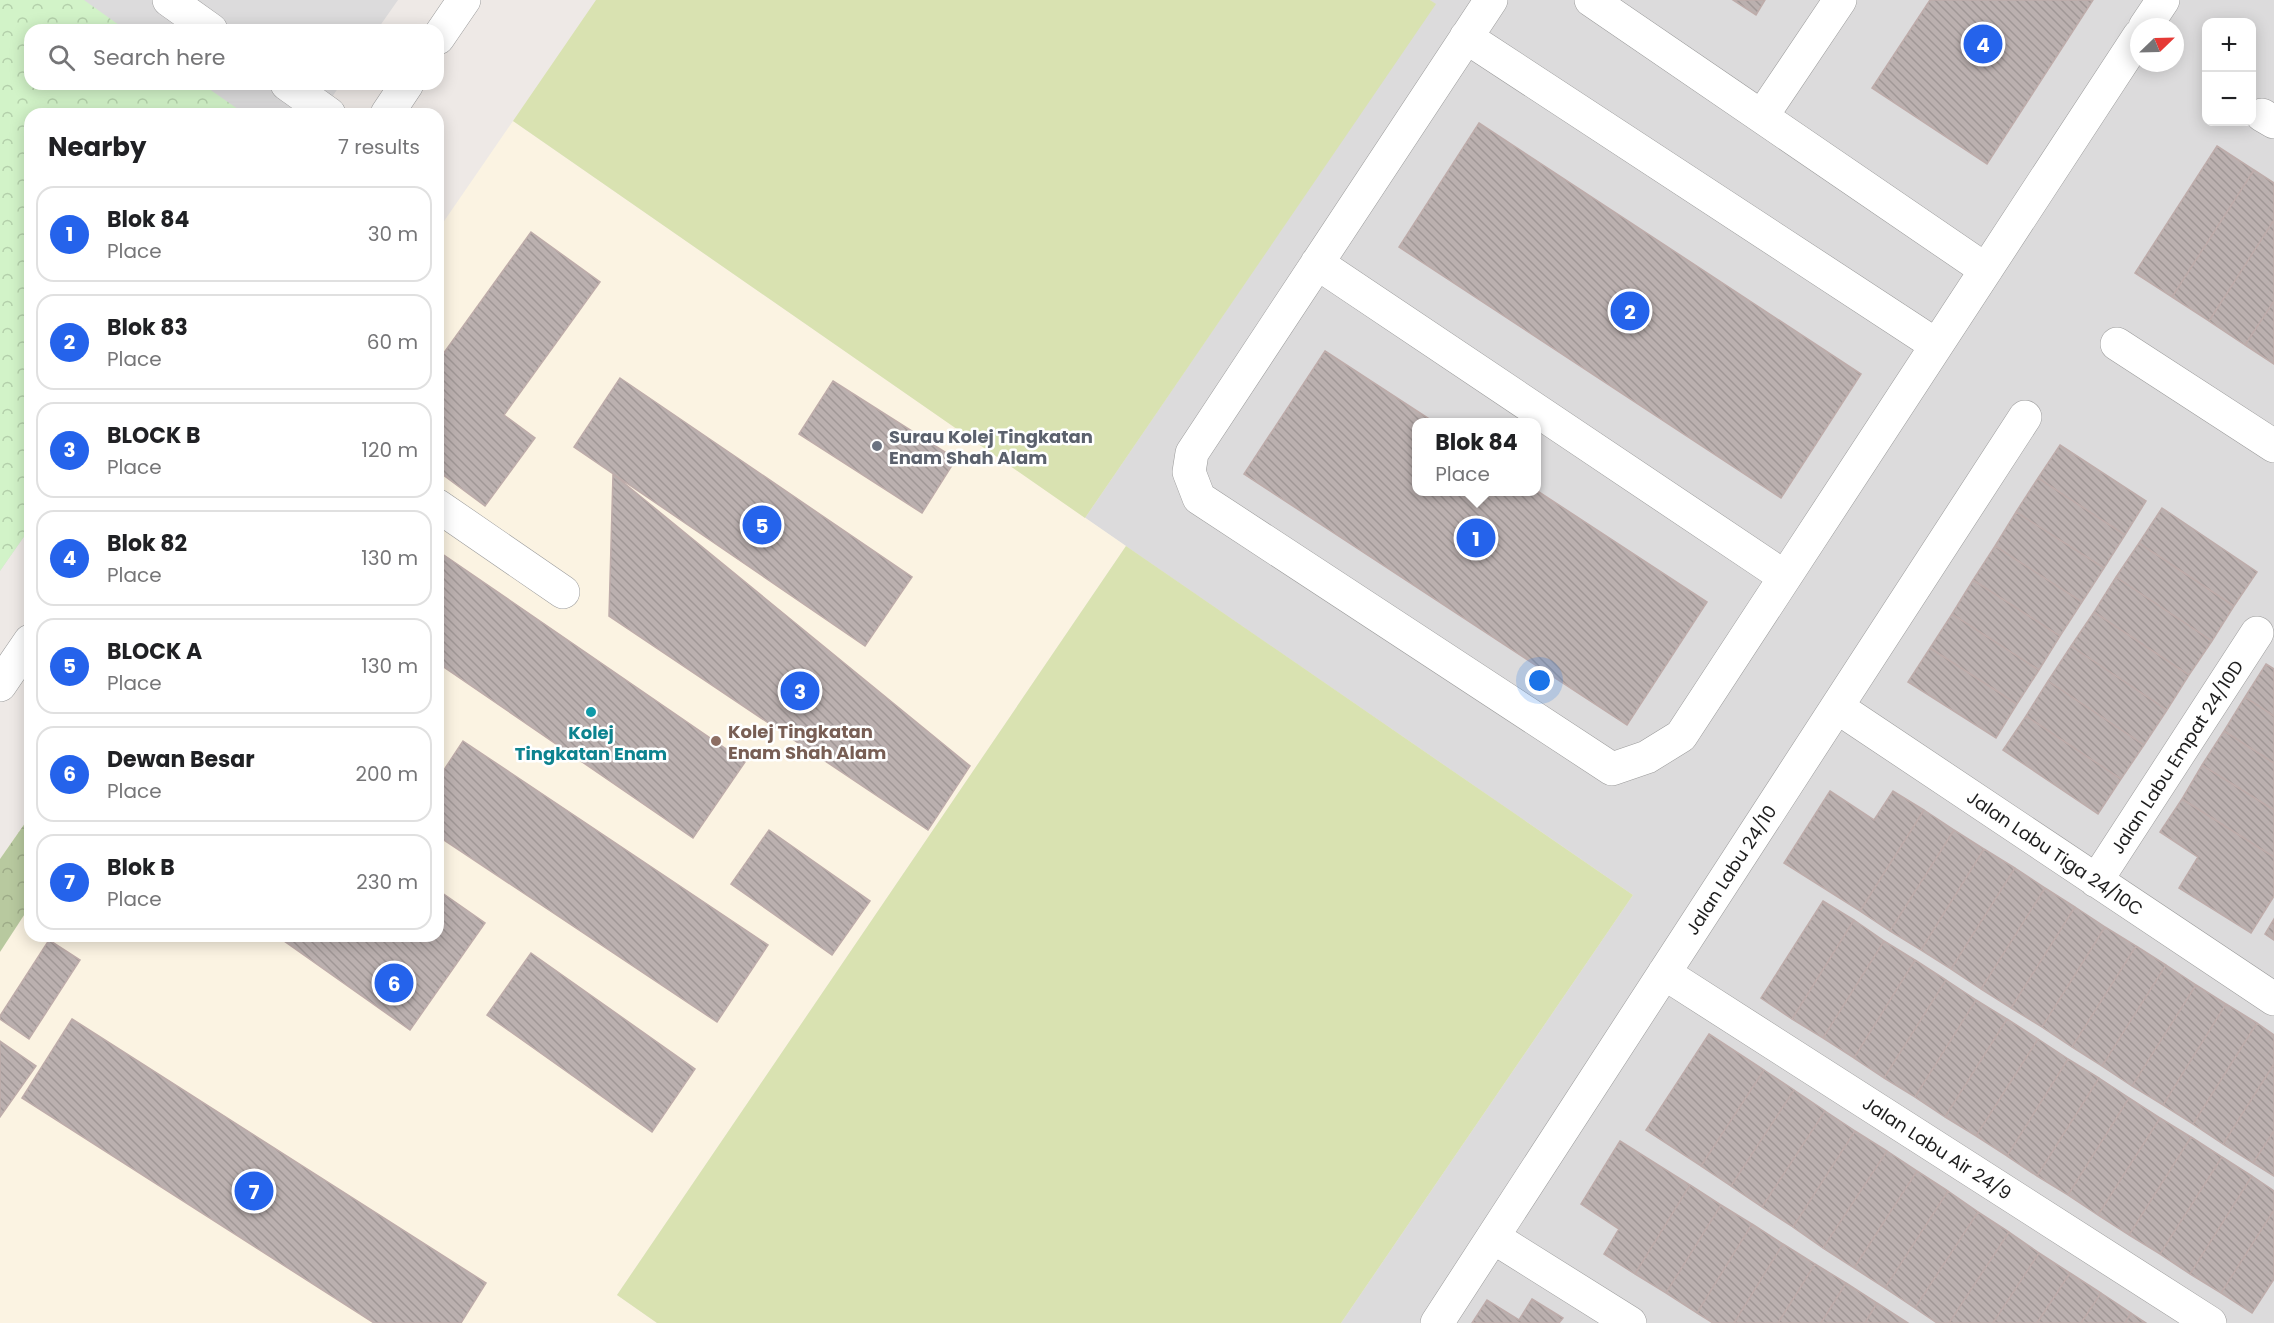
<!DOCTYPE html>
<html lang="en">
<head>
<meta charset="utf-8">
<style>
  :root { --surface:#fff; --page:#f2f2f2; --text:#202124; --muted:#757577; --line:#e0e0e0; --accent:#2563eb }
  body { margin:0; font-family:Poppins,sans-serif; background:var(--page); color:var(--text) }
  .controls { position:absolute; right:18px; top:18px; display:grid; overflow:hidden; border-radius:12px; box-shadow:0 3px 15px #0003 }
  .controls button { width:54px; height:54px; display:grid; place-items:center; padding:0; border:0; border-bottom:2px solid var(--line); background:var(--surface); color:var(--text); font:30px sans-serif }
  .compass { position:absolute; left:2130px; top:18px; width:54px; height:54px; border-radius:50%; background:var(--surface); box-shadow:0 3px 15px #0003; rotate:67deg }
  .you { position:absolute; left:1540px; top:681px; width:21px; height:21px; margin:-15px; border:4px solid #fff; border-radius:50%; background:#1a73e8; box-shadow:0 0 0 9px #1a73e833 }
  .badge { display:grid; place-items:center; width:39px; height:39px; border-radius:50%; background:var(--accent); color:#fff; font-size:20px; font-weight:700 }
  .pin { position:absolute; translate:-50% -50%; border:3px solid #fff; box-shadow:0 2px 6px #0006 }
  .popup { position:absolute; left:1412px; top:418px; width:129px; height:78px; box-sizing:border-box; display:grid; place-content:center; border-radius:12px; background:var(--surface); filter:drop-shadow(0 2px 4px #0005); font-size:20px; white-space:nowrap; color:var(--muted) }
  .popup b { font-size:22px; color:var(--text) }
  .popup::after { content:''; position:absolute; left:50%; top:100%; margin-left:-12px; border:12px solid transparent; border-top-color:var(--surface) }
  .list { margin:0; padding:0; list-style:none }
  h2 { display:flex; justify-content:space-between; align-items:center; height:78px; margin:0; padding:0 24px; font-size:26px }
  h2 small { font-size:20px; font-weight:400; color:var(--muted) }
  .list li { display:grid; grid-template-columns:39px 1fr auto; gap:18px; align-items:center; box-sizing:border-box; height:96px; margin:0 12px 12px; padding:0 12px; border:2px solid var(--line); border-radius:18px }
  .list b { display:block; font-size:22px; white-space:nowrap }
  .list p { margin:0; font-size:20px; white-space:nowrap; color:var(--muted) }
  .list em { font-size:20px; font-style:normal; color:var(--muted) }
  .icon { flex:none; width:33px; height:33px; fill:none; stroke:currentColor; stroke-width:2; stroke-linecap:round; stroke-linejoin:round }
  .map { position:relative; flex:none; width:2274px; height:1323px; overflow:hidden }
  .search { position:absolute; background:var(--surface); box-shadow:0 3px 15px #0003; left:24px; top:24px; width:420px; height:66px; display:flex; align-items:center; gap:15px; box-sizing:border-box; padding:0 21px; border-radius:18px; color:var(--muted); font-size:22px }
  .panel { position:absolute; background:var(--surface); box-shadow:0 3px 15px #0003; left:24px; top:108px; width:420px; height:834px; border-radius:18px }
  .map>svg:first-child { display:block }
  .residential { fill:#dcdbdc; fill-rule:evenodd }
  .education { fill:#fbf3e2 }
  .grass { fill:#d9e2b1 }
  .forest { fill:url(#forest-crowns) }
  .park { fill:url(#park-crowns) }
  .building { fill:url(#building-back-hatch); stroke:#beacaa; stroke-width:1.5 }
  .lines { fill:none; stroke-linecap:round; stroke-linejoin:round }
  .minor-casing { stroke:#9b9b9b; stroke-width:34 }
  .minor { stroke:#fff; stroke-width:33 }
  .worship-dot { fill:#6b7280; stroke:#fff; stroke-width:2 }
  .culture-dot { fill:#0f9aa8; stroke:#fff; stroke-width:2 }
  .education-dot { fill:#8d6e63; stroke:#fff; stroke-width:2 }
  .labels { text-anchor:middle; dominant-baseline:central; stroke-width:5; stroke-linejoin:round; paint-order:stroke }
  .worship-label { font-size:18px; font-weight:bold; fill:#5b616d; stroke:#fff; text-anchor:start }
  .education-label { font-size:18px; font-weight:bold; fill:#785e54; stroke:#fff; text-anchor:start }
  .culture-label { font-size:18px; font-weight:bold; fill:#0d838f; stroke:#fff }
  .street-label { font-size:18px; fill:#1e1e1e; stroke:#fff }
</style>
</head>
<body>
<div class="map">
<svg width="2274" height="1323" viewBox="0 0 2274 1323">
  <defs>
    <pattern id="forest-crowns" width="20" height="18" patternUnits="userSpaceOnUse" patternTransform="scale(1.5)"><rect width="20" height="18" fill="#b8c99f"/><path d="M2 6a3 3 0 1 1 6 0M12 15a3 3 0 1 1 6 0" fill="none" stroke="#9eac88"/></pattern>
    <pattern id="park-crowns" width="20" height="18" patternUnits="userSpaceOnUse" patternTransform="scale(1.5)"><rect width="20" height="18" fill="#d2f3c8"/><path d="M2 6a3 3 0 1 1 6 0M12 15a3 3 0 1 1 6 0" fill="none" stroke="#b4d0ab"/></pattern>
    <pattern id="building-back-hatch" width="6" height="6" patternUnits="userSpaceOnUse" patternTransform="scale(1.5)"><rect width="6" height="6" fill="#bbb0af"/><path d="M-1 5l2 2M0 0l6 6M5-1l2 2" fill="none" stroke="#a09796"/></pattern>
  </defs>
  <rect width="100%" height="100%" fill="#eee9e6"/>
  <path class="residential" d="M0,0H398L377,30H30V84H341L320,114H30V528L0,571Z
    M1430,0H2274V1323H1341L1633,895L1085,518L1435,4ZM2206,22H2252V122H2206ZM2139,27H2175V63H2139ZM1416,422H1536V492H1416Z"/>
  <path class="education" d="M513,121L1126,546L617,1295L657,1323H0V859L30,816V936H438V230Z"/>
  <path class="grass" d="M596,0H1430L1436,4L1085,518L513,121Z
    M1126,546L1633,895L1341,1323H657L617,1295Z"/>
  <path class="forest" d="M30,816V906L0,952V859Z"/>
  <path class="park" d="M0,0H84L126,30H30V84H202L245,114H30V528L0,571Z"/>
  <path class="building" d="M1733,0H1765L1756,15Z
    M1930,0H2093L1987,164L1872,88Z
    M1479,123L1861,374L1781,498L1399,247Z
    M2217,146L2254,170L2172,297L2135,273Z
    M2254,170L2274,183V220L2209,321L2172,297Z
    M2274,220V301L2245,345L2209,321Z
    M531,232L600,282L504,415L535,438L485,506L438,471V361Z
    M2274,301V364L2245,345Z
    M1325,351L1434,422H1416V492L1536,490L1707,602L1627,725L1244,474Z
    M620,378L912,577L865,646L574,447Z
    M833,381L956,459L922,513L799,434Z
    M2060,445L2146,501L2125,535L2038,478Z
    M613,474L970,766L928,830L609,616Z
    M2038,478L2125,535L2104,568L2016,512Z
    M2162,508L2257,572L2234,606L2139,543Z
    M2016,512L2104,568L2082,602L1995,546Z
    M2139,543L2234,606L2212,641L2116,577Z
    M1995,546L2082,602L2060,636L1973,580Z
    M438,551L745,762L693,838L438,663Z
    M2116,577L2212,641L2189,675L2094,612Z
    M1973,580L2060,636L2039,670L1952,614Z
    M2094,612L2189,675L2167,710L2071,646Z
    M1952,614L2039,670L2017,704L1930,648Z
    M2071,646L2167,710L2144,745L2048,681Z
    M1930,648L2017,704L1996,738L1908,682Z
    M2266,664L2274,669V716L2245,697Z
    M2048,681L2144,745L2121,779L2026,716Z
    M2245,697L2274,716V763L2224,731Z
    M2026,716L2121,779L2098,814L2003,750Z
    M2224,731L2274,763V810L2202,765Z
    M463,741L768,945L717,1022L438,836V779Z
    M2202,765L2274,810V857L2182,799Z
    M1830,791L1874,820L1893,791L1924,810L1860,911L1784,863Z
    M2182,799L2274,857V896L2251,933L2179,888L2198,857L2160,832Z
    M1924,810L1954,830L1890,931L1860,911Z
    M769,830L870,901L832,955L731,884Z
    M1954,830L1984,849L1921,950L1890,931Z
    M1984,849L2015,868L1951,969L1921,950Z
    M2015,868L2045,888L1981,989L1951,969Z
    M2045,888L2075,907L2011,1008L1981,989Z
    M438,890L485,923L410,1030L277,936H438Z
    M1823,901L1854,920L1792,1019L1761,998Z
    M2075,907L2105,927L2042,1027L2011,1008Z
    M2274,919V940L2265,934Z
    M1854,920L1884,941L1823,1038L1792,1019Z
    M2105,927L2136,946L2072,1047L2042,1027Z
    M49,940L80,960L29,1039L0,1019V1016Z
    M1884,941L1915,960L1854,1058L1823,1038Z
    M2136,946L2166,965L2102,1066L2072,1047Z
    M531,953L695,1069L652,1132L487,1015Z
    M1915,960L1946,980L1884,1078L1854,1058Z
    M2166,965L2196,985L2132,1086L2102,1066Z
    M1946,980L1976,1000L1915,1097L1884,1078Z
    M2196,985L2226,1004L2163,1105L2132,1086Z
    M1976,1000L2007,1019L1945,1117L1915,1097Z
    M2226,1004L2257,1023L2193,1124L2163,1105Z
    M72,1019L486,1283L461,1323H374L22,1098Z
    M2007,1019L2038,1039L1976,1136L1945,1117Z
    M2257,1023L2274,1035V1064L2223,1144L2193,1124Z
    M1709,1034L1764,1070L1701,1166L1646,1130Z
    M2038,1039L2068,1059L2007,1156L1976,1136Z
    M0,1041L36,1066L0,1117Z
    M2068,1059L2099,1078L2037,1176L2007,1156Z
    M2274,1064V1131L2253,1163L2223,1144Z
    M1764,1070L1794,1090L1731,1186L1701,1166Z
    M2099,1078L2129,1098L2068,1195L2037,1176Z
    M1794,1090L1825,1111L1762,1207L1731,1186Z
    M2129,1098L2160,1118L2098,1215L2068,1195Z
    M1825,1111L1855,1131L1793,1227L1762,1207Z
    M2160,1118L2191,1137L2129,1235L2098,1215Z
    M1855,1131L1887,1151L1823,1248L1793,1227Z
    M2274,1131V1176L2253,1163Z
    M2191,1137L2222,1157L2160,1254L2129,1235Z
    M1620,1141L1690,1185L1635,1274L1604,1254L1619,1229L1581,1204Z
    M1887,1151L1917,1171L1854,1268L1823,1248Z
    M2222,1157L2252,1176L2190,1274L2160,1254Z
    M1917,1171L1948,1191L1885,1288L1854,1268Z
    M2252,1176L2274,1191V1210L2221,1293L2190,1274Z
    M1690,1185L1721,1205L1666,1293L1635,1274Z
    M1948,1191L1978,1212L1915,1308L1885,1288Z
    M1721,1205L1752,1224L1697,1313L1666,1293Z
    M2274,1210V1279L2252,1313L2221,1293Z
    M1978,1212L2009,1232L1949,1323H1937L1915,1308Z
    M1752,1224L1783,1244L1734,1323H1713L1697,1313Z
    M2009,1232L2039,1253L1993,1323H1949Z
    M1783,1244L1815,1264L1778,1323H1734Z
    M2039,1253L2070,1273L2037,1323H1993Z
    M1815,1264L1846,1283L1821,1323H1778Z
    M2070,1273L2101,1293L2081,1323H2037Z
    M1846,1283L1877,1303L1865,1323H1821Z
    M2101,1293L2131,1313L2125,1323H2081Z
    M1532,1299L1563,1318L1559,1323H1472L1487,1300L1519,1320Z
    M1877,1303L1908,1323H1865Z
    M2131,1313L2146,1323H2125Z"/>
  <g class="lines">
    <g class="minor-casing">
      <path id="minor" d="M169,0L211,30
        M1491,0L1192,453L1189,472L1199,498L1612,769L1647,757L1681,736L2139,36
        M1591,0L1986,270
        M2145,27L2163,0
        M1466,37L1936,345
        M438,38L464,0
        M287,84L329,114
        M387,114L407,84
        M2262,115L2274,122
        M1762,116L1840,0
        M1317,263L1785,577
        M2117,344L2274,446
        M438,506L563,592
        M0,685L30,641
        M1837,707L2274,999
        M2096,881L2257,633
        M1664,973L2210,1323
        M1493,1237L1630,1323
        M1437,1323L2025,417"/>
    </g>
    <use href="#minor" class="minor"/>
  </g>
  <circle class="worship-dot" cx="877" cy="446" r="6"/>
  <circle class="culture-dot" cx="591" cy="712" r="6"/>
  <circle class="education-dot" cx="716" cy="741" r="6"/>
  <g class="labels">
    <g class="worship-label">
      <text x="889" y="436">Surau Kolej Tingkatan<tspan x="889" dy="21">Enam Shah Alam</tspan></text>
    </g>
    <g class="education-label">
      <text x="728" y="731">Kolej Tingkatan<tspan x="728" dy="21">Enam Shah Alam</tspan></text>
    </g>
    <g class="culture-label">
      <text x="591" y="732">Kolej<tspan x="591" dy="21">Tingkatan Enam</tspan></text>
    </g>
    <g class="street-label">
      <text transform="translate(2177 757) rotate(-57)">Jalan Labu Empat 24/10D</text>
      <text transform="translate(2055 853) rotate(34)">Jalan Labu Tiga 24/10C</text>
      <text transform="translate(1731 870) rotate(-57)">Jalan Labu 24/10</text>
      <text transform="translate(1937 1148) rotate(33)">Jalan Labu Air 24/9</text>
    </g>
  </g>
</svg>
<div class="controls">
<button>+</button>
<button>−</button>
</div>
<svg class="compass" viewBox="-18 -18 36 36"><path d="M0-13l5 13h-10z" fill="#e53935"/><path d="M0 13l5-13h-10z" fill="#757577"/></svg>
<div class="you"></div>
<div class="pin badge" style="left:1476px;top:538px">1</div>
<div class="popup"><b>Blok 84</b>Place</div>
<div class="pin badge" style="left:1630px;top:311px">2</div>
<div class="pin badge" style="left:800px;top:691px">3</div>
<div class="pin badge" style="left:1983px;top:44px">4</div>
<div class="pin badge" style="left:762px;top:525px">5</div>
<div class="pin badge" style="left:394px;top:983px">6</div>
<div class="pin badge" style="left:254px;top:1191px">7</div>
<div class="search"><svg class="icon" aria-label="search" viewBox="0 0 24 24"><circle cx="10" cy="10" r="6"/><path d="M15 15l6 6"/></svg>Search here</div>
<section class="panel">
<h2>Nearby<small>7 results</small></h2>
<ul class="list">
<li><span class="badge">1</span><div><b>Blok 84</b><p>Place</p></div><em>30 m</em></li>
<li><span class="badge">2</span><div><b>Blok 83</b><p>Place</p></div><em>60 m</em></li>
<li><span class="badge">3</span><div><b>BLOCK B</b><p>Place</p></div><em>120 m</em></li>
<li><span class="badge">4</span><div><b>Blok 82</b><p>Place</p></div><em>130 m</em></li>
<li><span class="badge">5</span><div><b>BLOCK A</b><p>Place</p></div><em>130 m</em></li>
<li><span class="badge">6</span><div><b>Dewan Besar</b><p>Place</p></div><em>200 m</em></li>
<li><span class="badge">7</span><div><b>Blok B</b><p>Place</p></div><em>230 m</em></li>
</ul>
</section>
</div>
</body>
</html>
